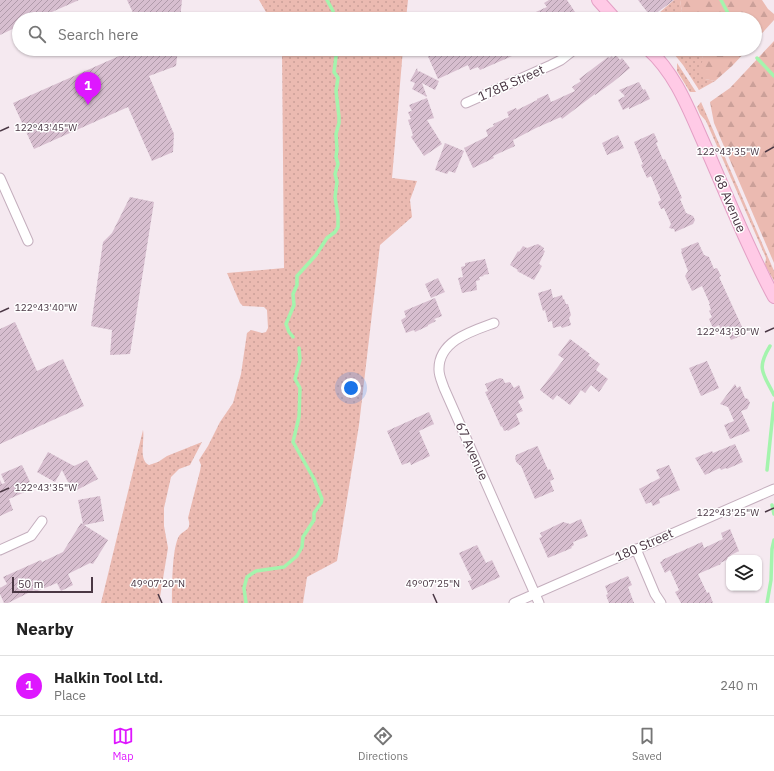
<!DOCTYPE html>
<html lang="en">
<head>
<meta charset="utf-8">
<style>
  :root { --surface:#fff; --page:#f6f6f6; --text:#222; --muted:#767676; --line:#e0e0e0; --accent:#de17ff }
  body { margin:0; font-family:"IBM Plex Sans",sans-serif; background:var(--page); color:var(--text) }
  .controls { position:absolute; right:12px; bottom:12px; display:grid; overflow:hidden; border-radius:8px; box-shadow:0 1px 3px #0004 }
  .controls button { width:36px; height:36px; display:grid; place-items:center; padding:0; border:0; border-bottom:1px solid var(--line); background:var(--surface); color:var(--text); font:20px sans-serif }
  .scale { position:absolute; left:12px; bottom:10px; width:81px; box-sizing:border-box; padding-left:4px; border:2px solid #4a3744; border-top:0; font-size:11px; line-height:14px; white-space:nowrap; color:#4a3744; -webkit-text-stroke:3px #fff; paint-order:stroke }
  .you { position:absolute; left:351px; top:388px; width:14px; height:14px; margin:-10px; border:3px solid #fff; border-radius:50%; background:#1a73e8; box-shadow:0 0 0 6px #1a73e833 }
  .badge { display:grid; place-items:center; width:26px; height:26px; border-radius:50%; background:var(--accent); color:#fff; font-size:13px; font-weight:700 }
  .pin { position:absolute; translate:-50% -33px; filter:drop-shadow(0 1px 2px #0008) }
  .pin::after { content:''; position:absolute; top:21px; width:14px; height:12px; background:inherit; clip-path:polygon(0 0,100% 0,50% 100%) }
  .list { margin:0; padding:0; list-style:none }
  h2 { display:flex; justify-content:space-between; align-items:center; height:52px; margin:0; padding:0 16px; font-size:17px }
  h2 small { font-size:13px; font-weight:400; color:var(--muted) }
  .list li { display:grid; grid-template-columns:26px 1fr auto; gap:12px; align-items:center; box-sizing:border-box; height:60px; padding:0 16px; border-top:1px solid var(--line) }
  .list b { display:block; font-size:15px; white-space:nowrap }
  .list p { margin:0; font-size:13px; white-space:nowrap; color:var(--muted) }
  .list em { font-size:13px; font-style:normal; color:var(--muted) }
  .icon { flex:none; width:22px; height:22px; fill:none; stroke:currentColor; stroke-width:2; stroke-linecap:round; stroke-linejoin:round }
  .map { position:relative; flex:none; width:774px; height:603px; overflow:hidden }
  .search { position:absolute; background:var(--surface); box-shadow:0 1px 3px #0004; left:12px; right:12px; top:12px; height:44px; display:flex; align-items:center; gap:10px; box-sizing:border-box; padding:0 14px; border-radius:22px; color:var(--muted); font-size:15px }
  .sheet { height:112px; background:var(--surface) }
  nav { display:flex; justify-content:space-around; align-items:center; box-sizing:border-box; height:56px; border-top:1px solid var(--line); background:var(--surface); font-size:11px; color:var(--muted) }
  nav a { display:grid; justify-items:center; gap:2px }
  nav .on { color:var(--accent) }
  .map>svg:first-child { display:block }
  .grass { fill:url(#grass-dots) }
  .forest { fill:url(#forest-firs) }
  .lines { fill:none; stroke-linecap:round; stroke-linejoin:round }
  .stream { stroke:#a4f4ad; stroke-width:3.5 }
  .building { fill:url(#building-hatch) }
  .street-casing { stroke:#c4aebd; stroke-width:11 }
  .secondary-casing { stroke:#e3a0c5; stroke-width:14 }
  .street { stroke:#fff; stroke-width:9 }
  .secondary { stroke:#ffcae6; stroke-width:12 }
  .ticks { fill:none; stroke:#4a3744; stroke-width:1.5 }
  .labels { text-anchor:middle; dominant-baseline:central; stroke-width:3; stroke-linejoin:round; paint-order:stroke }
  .street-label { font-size:13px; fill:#4a3744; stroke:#fff }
  .ticks-label { font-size:10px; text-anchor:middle; fill:#4a3744; stroke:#fff; stroke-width:3; stroke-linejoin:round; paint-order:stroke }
</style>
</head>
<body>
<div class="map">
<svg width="774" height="603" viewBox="0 0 774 603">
  <defs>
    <pattern id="grass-dots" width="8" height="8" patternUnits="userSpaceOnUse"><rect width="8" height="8" fill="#ebbab1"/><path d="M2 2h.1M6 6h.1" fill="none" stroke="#cba099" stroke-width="1.8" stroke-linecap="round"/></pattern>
    <pattern id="forest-firs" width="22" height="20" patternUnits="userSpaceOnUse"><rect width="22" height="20" fill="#ebbab1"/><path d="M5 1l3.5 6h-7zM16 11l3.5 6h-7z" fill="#cba099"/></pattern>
    <pattern id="building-hatch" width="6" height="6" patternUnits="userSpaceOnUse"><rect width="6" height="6" fill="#d7becf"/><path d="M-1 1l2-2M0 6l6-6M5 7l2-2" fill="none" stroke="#b09baa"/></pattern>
  </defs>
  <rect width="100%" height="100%" fill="#f5e9f0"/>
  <path class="grass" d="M259,0H408L406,19H270Z
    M674,0H680L683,19H652Z
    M282,49H403L392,178L417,181L410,200L412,217L380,245L359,425L337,561L307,577L303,603H172C172,587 172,552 178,538C182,529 193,532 188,518L200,471L201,465L199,460L208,446L220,422L233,403L241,374L247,333L251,330L262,333L266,332L268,328L267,310L264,307L243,306L240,303L227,273L284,268Z
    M670,49H698L703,58L705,79L715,81L699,90L683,65Z
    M677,63L696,92H690L677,71Z
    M701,102L774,271V281L765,265L766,258L706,121L700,114L697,107Z
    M143,430C145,440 138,460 149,465L158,462L167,456L202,442L190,465L179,469L171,477L164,508V526L168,548L159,603H101Z"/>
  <path class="forest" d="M680,0H762L768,9L774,14V20L755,41V19H683Z
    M774,41V263L714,123L710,102L730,88Z
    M698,49H748L732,66L715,81L705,79L700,71L703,58Z"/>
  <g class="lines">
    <path class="stream" d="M327,0L333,11L334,19
      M721,0L731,19
      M757,58L774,76
      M293,337L289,332L286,324L294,305L293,294L297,285V276L316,255L327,238L335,232L338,227V216L335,197L337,182L335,174L338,164L336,157L337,149L336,134L339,123V117L336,91L338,78L334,72L337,49
      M770,346C756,369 763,373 774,395
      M767,470L774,403
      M772,505L774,514
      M246,603L244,588L247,577L256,571L284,567L297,556L302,547L303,537L314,520V513L321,503L322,499L314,479L293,442L299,417L300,388L295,379L300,360L299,348
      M767,603L771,580L772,549L774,540"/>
  </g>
  <path class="building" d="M0,0H79L36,19H19V26L0,35Z
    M127,0H182L180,19H136Z
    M549,0H567L575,12L566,19H520L547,7L544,3Z
    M638,0H674L651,17Z
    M135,49H178L176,66L149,76L174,134L173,152L152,161L128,107L34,149L13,103Z
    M439,49H458L459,52L467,49H528L480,70L478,67L470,70L468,65L438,79L427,54Z
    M616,55L620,60L622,58L630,68L613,82L595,95V94L562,119L561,117L536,128L513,140L515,146L493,156L494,158L473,168L464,148L488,136L486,130L494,126L493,124L509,117L507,112L516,108L517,110L537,100V99L548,94L551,102L575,91L572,87L581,81L579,79L608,57L609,58L612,56L613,58Z
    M417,68L418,72L419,71L439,81L435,90L422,83L427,97L412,89L415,83L410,81Z
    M639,82L643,90L645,89L650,99L629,109V107L623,110L618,100L625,96L619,90Z
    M427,98L434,118L427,120L442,144L424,156L411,137L413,135L408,120L411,119L408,112L412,111L409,105Z
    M654,133L658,142L656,143L663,160L665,159L682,198L680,199L686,213L693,216L695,220L693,224L675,232L674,229L669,228L671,224L664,208L661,209L658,202L661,200L651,176L647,178L641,165L643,164L634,142Z
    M618,135L624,148L607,155L602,143Z
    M445,143L464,151L455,173L449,171L447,174L435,170Z
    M130,197L154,202L130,354L110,355L112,330L91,326L103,242L112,233Z
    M698,242L704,255L709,257L714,269L717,268L721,276L719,277L743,329L741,330L743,335L731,340L725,328L721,330L719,325L713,328L709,319L712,317L709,311L711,310L709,304H710L702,286L692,291L685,276L688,271L681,252L682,251L681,249Z
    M538,244L544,248L543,250L545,251L539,264L542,266L534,280L517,271L518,270L510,265L518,251L519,252L523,246L527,248Z
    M485,259L489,274L483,275L484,276L479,277L480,280L476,281L477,290L462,293L458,278L463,277L461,267L465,266V263Z
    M438,278L445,292L431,298L425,284Z
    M551,289L553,298L562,295L563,299H564L566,304H568L571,315L569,318L571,325L562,328L561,326L553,328L552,321L548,322L545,310L543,311L538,293Z
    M435,298L442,316L434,319L436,321L428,325V326L415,332L414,330L406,333L401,320L406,317L404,311Z
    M15,322L37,371L63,359L84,406L0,444V329Z
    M570,339L590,354L588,355L600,364L596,370L608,379L599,392L591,385L585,393L581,390L570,405L557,395L553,400L540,390L564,359L558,355Z
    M707,361L719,388L701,396L689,368Z
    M500,378L503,379L505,383L510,382L514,388L519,385L524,398L518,401L523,411L516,414L520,424L508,431L507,430L504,431L502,426L501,427L485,392L488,391L485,384Z
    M735,384L737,388L740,386L745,398L748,399L750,403L747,409L741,411L750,431L730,439L724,425L734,421L728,407L720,404Z
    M429,412L434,424L419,431L430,456L411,465L410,462L402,465L387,431Z
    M735,444L743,462L727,469L726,468L721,470L720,468L705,475L695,458L712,451L713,453Z
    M537,446L538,447L548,470L550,469L554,479L550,481L554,491L535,499L521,466L517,463L515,459L516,455Z
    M48,452L74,466L87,460L98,479L73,492L62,470L55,482L37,472Z
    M22,465L30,482L24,485L27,491L9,499L13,510L0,516V480L2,484L5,483L1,474Z
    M669,465L680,490L659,499L660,503L653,506L651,502L646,504L639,489L660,478L656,470Z
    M100,496L104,521L84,525L108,540L93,564L90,563L68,574L73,585L61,591L57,583L35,592L34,590L8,603H4L0,594V588L7,584L3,577L41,560L42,562L63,552L81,523L83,524L78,500Z
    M581,519L588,536L573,542L574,545L571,547L572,548L548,558L539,538L542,537L540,533L563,522L570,524Z
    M730,529L739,551L731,555L733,558H729V559L720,563L721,564L698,574L707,593L709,592L713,603H681L675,592L679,590L670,570L665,573L660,562L663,561L662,560L702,542L704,548L723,539L721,533Z
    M477,545L486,563L492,560L500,577L472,590L468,581L472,580L459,553Z
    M628,576L632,585L628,587L634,603H609L606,595L608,594L605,586Z"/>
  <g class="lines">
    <g class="street-casing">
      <path id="street" d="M466,103L551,65L561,60L575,49
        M0,178L28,241
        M494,323C472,331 438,341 439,370C439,376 442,382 444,388L539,603
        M636,549L655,594L661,603
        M0,550L31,536L42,521
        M514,603L774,489"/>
    </g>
    <g class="secondary-casing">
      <path id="secondary" d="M598,0L615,19
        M648,49C677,75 690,113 706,148C728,198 748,249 774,297"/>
    </g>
    <use href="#street" class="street"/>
    <use href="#secondary" class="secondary"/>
  </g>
  <path class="ticks" d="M0,131L9,127M765,152L774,147M0,312L9,308M765,332L774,328M0,492L9,488M765,512L774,508M158,594L162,603M433,594L437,603"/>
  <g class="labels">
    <g class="street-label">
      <text transform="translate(511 83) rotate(-24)">178B Street</text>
      <text transform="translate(730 203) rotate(67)">68 Avenue</text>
      <text transform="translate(472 451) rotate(66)">67 Avenue</text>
      <text transform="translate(644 545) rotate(-24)">180 Street</text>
    </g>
  </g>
  <g class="ticks-label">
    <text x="46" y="131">122°43'45"W</text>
    <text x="728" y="155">122°43'35"W</text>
    <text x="46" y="311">122°43'40"W</text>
    <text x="728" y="335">122°43'30"W</text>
    <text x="46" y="491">122°43'35"W</text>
    <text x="728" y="516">122°43'25"W</text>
    <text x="158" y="587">49°07'20"N</text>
    <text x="433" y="587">49°07'25"N</text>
  </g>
</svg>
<div class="controls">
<button><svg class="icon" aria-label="layers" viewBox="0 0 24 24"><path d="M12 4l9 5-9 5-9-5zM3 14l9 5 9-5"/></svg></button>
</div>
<div class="scale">50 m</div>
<div class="you"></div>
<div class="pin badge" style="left:88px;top:105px">1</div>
<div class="search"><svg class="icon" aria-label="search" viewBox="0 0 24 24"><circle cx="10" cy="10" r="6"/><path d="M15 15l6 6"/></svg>Search here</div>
</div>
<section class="sheet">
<h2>Nearby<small></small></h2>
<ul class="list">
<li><span class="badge">1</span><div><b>Halkin Tool Ltd.</b><p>Place</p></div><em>240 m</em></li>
</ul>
</section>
<nav>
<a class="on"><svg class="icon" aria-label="map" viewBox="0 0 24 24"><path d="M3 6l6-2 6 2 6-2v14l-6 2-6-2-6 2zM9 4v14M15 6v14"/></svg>Map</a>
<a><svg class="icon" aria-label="directions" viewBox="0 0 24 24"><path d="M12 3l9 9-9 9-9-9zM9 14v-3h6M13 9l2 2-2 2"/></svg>Directions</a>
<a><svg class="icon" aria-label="saved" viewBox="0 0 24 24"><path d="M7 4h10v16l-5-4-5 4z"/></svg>Saved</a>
</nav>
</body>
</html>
